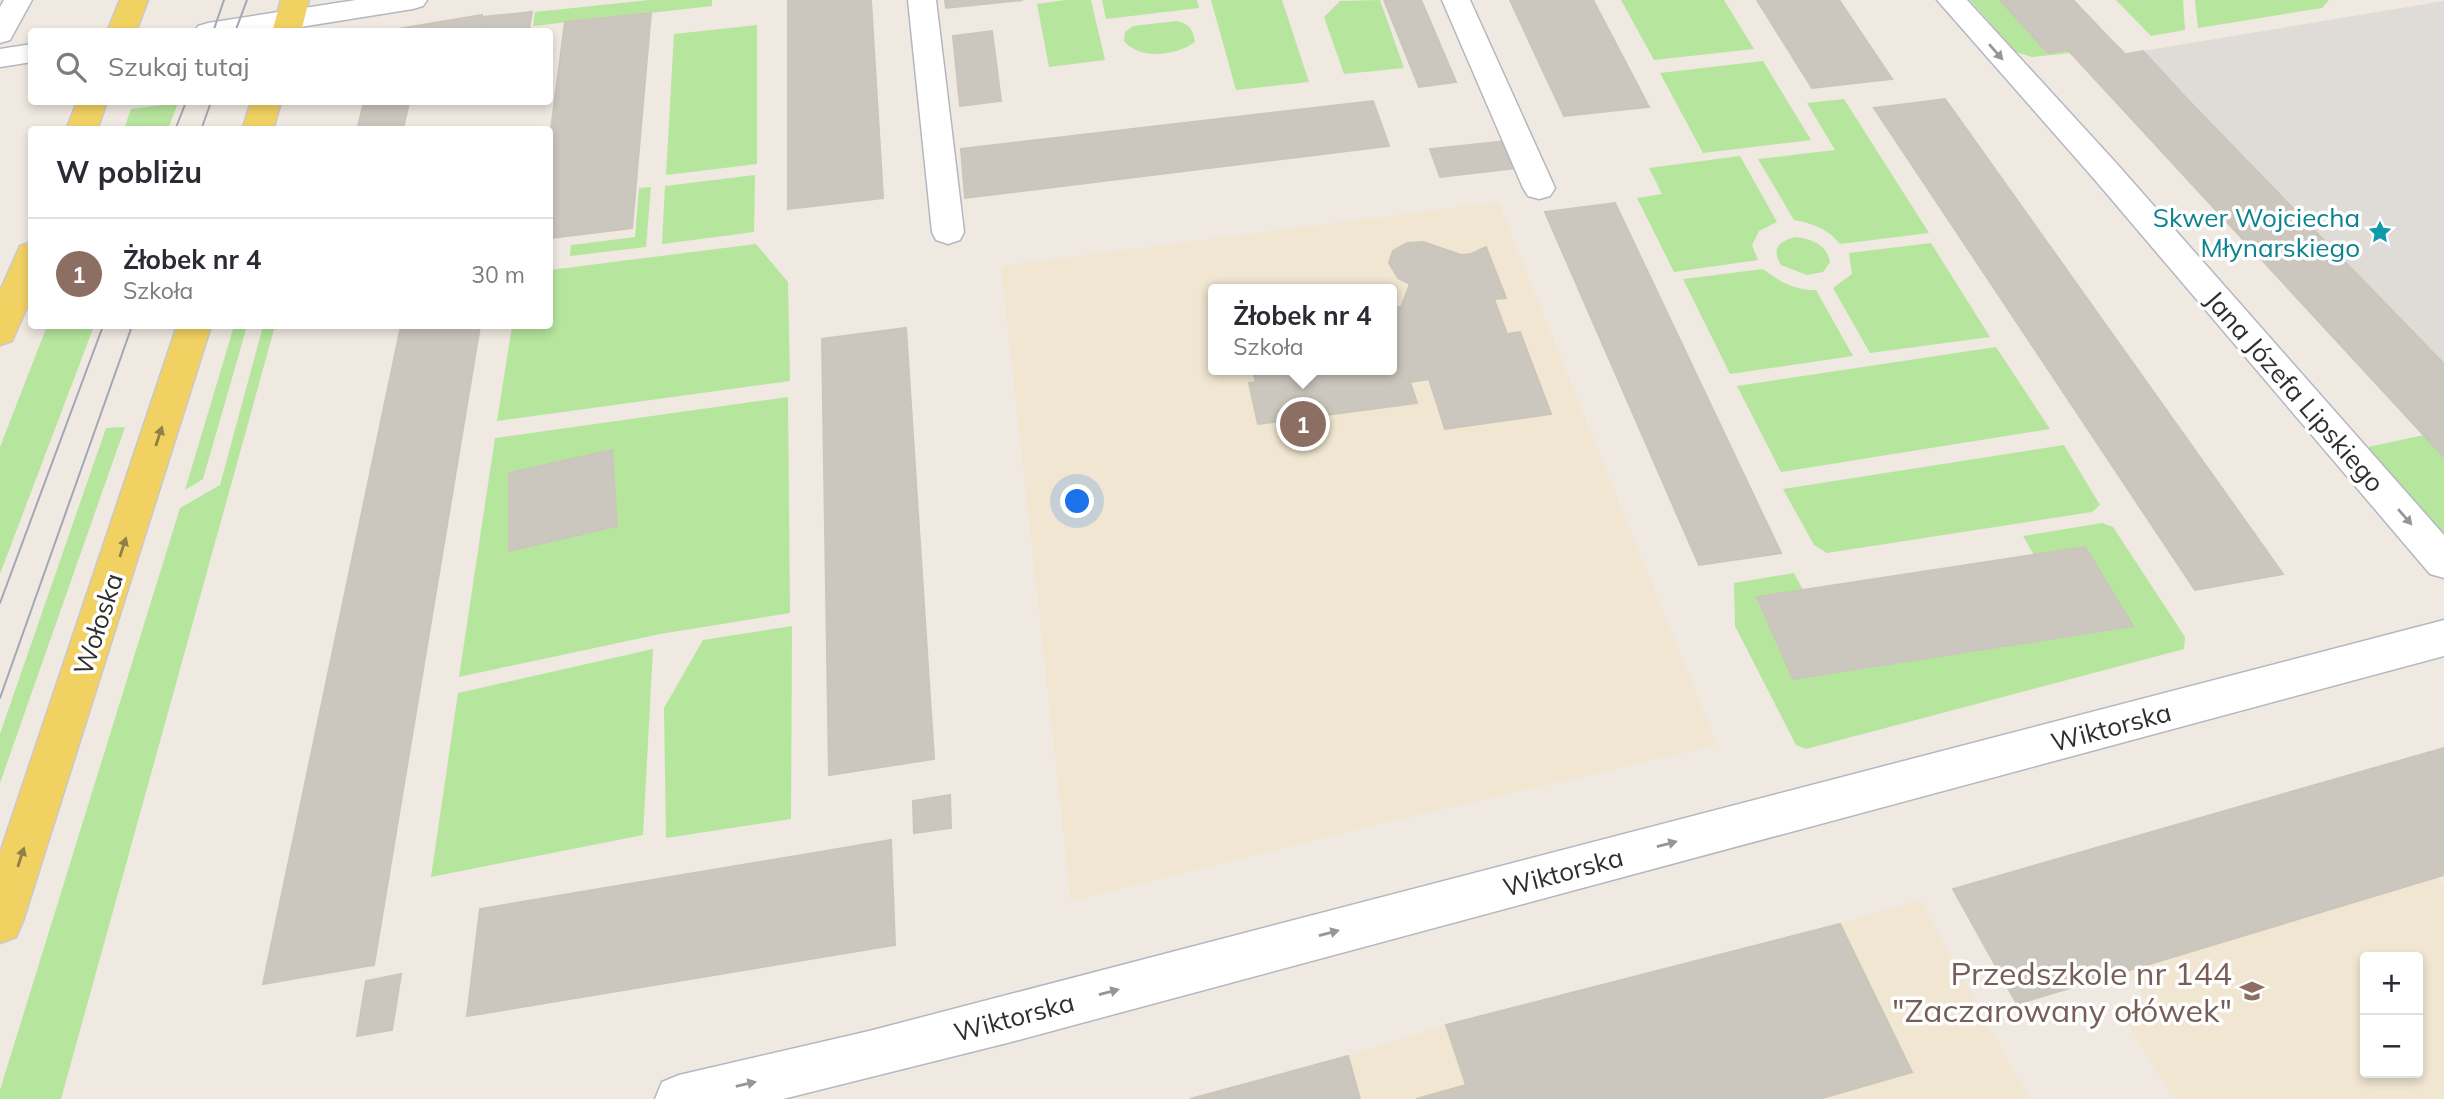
<!DOCTYPE html>
<html lang="pl">
<head>
<meta charset="utf-8">
<style>
  :root { --surface:#fff; --page:#f7f7f7; --text:#2b2b33; --muted:#7c7c81; --line:#e1e1e2; --accent:#4264fb }
  body { margin:0; font-family:Mulish,sans-serif; background:var(--page); color:var(--text) }
  .controls { position:absolute; right:21px; bottom:21px; display:grid; overflow:hidden; border-radius:7px; box-shadow:0 4px 10px #0003 }
  .controls button { width:63px; height:63px; display:grid; place-items:center; padding:0; border:0; border-bottom:2px solid var(--line); background:var(--surface); color:var(--text); font:35px sans-serif }
  .you { position:absolute; left:1078px; top:502px; width:24px; height:24px; margin:-18px; border:5px solid #fff; border-radius:50%; background:#1a73e8; box-shadow:0 0 0 10px #1a73e833 }
  .badge { display:grid; place-items:center; width:46px; height:46px; border-radius:50%; background:var(--accent); color:#fff; font-size:23px; font-weight:700 }
  .pin { position:absolute; translate:-50% -50%; border:4px solid #fff; box-shadow:0 2px 7px #0006 }
  .popup { position:absolute; left:1208px; top:284px; width:189px; height:91px; box-sizing:border-box; display:grid; place-content:center; border-radius:7px; background:var(--surface); filter:drop-shadow(0 2px 5px #0005); font-size:23px; white-space:nowrap; color:var(--muted) }
  .popup b { font-size:26px; color:var(--text) }
  .popup::after { content:''; position:absolute; left:50%; top:100%; margin-left:-14px; border:14px solid transparent; border-top-color:var(--surface) }
  .list { margin:0; padding:0; list-style:none }
  h2 { display:flex; justify-content:space-between; align-items:center; height:91px; margin:0; padding:0 28px; font-size:30px }
  h2 small { font-size:23px; font-weight:400; color:var(--muted) }
  .list li { display:grid; grid-template-columns:46px 1fr auto; gap:21px; align-items:center; box-sizing:border-box; height:112px; padding:0 28px; border-top:2px solid var(--line) }
  .list b { display:block; font-size:26px; white-space:nowrap }
  .list p { margin:0; font-size:23px; white-space:nowrap; color:var(--muted) }
  .list em { font-size:23px; font-style:normal; color:var(--muted) }
  .icon { flex:none; width:38px; height:38px; fill:none; stroke:currentColor; stroke-width:2; stroke-linecap:round; stroke-linejoin:round }
  .map { position:relative; flex:none; width:2444px; height:1099px; overflow:hidden }
  .search { position:absolute; background:var(--surface); box-shadow:0 4px 10px #0003; left:28px; top:28px; width:525px; height:77px; display:flex; align-items:center; gap:18px; box-sizing:border-box; padding:0 24px; border-radius:7px; color:var(--muted); font-size:26px }
  .panel { position:absolute; background:var(--surface); box-shadow:0 4px 10px #0003; left:28px; top:126px; width:525px; height:203px; border-radius:7px }
  .map>svg:first-child { display:block }
  .education { fill:#f0e6d1; fill-rule:evenodd }
  .green { fill:#b6e59e }
  .plaza { fill:#dfdcd8 }
  .building { fill:#cbc7bf; stroke:#cbc5ba; stroke-width:2 }
  .lines { fill:none; stroke-linecap:round; stroke-linejoin:round }
  .minor-casing { stroke:#b4b7c1; stroke-width:3 }
  .major-casing { stroke:#c9c9c9; stroke-width:3 }
  .minor { fill:#fff; fill-rule:evenodd }
  .major { fill:#f2d163; fill-rule:evenodd }
  .tram { stroke:#a3a6b8; stroke-width:2 }
  .oneway { fill:#969696 }
  .oneway2 { fill:#908048 }
  .labels { text-anchor:middle; dominant-baseline:central; stroke-width:7; stroke-linejoin:round; paint-order:stroke }
  .culture-label { font-size:26px; fill:#0d838f; stroke:#fff; text-anchor:end }
  .street-label { font-size:26px; fill:#2e2e2e; stroke:#fff }
  .near-education-label { font-size:32px; fill:#785e54; stroke:#fff; text-anchor:end }
</style>
</head>
<body>
<div class="map">
<svg width="2444" height="1099" viewBox="0 0 2444 1099">
  <rect width="100%" height="100%" fill="#efe9e1"/>
  <path class="education" d="M1498,202L1717,745L1397,820L1071,901L1001,266ZM1214,289H1392V370H1214Z
    M2437,877L2444,886V1099H2173L2125,1019L2152,1011L2127,971ZM2365,957H2418V1073H2365Z
    M1920,900L2029,1099H1191L1348,1056L1446,1025L1840,924Z"/>
  <path class="green" d="M649,0H712V6L533,26L535,12Z
    M1066,0H1091L1105,60L1049,67L1037,4Z
    M1102,0H1197L1199,8L1106,19Z
    M1211,0H1282L1309,82L1236,90Z
    M1380,0L1404,68L1344,74L1324,17L1340,1Z
    M1621,0H1724L1754,49L1654,60Z
    M1970,0H2000L2048,53L2068,50L2070,53L2032,57L2016,52Z
    M2116,0H2183L2185,30L2151,36Z
    M2195,0H2329L2322,8L2198,28Z
    M1177,21C1189,24 1193,29 1195,42C1176,56 1139,60 1124,41L1125,32L1133,26Z
    M757,25V164L666,175L674,34Z
    M1763,61L1811,140L1703,153L1660,73Z
    M1844,99L1929,233L1840,244C1828,229 1812,223 1794,220L1758,159L1835,150L1807,103Z
    M178,103L168,129H124L131,109Z
    M1740,156L1777,222L1759,231L1752,245L1758,260L1674,272L1637,198L1662,194L1649,168Z
    M755,175L754,232L662,244L665,186Z
    M651,187L646,247L570,256L571,245L635,237L639,188Z
    M1795,237C1811,239 1827,244 1830,262L1823,272L1807,275L1781,265C1771,249 1779,241 1795,237Z
    M1931,243L1990,337L1870,353L1833,288L1852,274L1849,253Z
    M756,244L788,282L790,381L497,421L512,326H550V270Z
    M1763,269C1780,282 1794,290 1816,290L1853,356L1730,374L1683,279Z
    M47,326H94L0,574V447Z
    M234,326H247L203,479L185,490Z
    M263,326H275L61,1099H0V1090L180,508L220,485Z
    M1996,347L2050,429L1781,472L1737,386Z
    M788,397L790,613L660,634L459,677L495,438Z
    M125,427L0,783V734L106,428Z
    M2424,435L2444,457V534L2368,447Z
    M2064,445L2100,505L2092,512L1827,553L1814,545L1783,489Z
    M2102,523L2113,527L2185,637L2184,649L1806,749L1796,745L1735,626L1734,583L1794,573L1803,590L1757,598L1793,679L2132,626L2085,547L2034,555L2023,536Z
    M792,626L791,819L666,838L664,708L703,640Z
    M653,649L643,835L431,877L458,693Z"/>
  <path class="plaza" d="M2444,1V364L2188,100L2143,51Z"/>
  <path class="building" d="M788,0H871L883,198L788,209Z
    M945,0H1023L946,8Z
    M1384,0H1421L1456,82L1419,87Z
    M1510,0H1593L1649,107L1564,116Z
    M1757,0H1839L1892,79L1812,88Z
    M2000,0H2073L2113,42L2048,53Z
    M532,12L529,28L513,32H482V17Z
    M651,13L632,228L550,238V137L565,22Z
    M482,15V32H389L392,30Z
    M992,31L1001,101L960,106L953,36Z
    M2113,42L2125,54L2080,63L2068,50Z
    M2143,51L2188,100L2444,364V457L2080,63Z
    M1945,99L2283,574L2195,590L1874,108Z
    M1373,101L1389,146L965,198L961,149Z
    M364,102H409L404,125L357,130Z
    M1507,141L1518,168L1440,177L1430,149Z
    M1615,203L1781,553L1699,565L1545,212Z
    M1423,242L1461,255L1471,254L1486,247L1506,298L1494,299L1507,334L1520,332L1551,414L1445,429L1429,379L1410,382L1417,403L1258,424L1249,383L1256,382L1253,370H1392V308L1401,307L1410,284L1398,278L1389,263L1393,251L1407,243Z
    M401,326H480L374,965L263,984Z
    M906,328L934,759L829,775L822,339Z
    M612,450L617,526L509,551V473Z
    M2085,547L2133,626L1793,679L1757,597Z
    M2444,748V875L2017,1004L1953,889Z
    M950,795L951,828L914,833L913,801Z
    M891,840L895,945L467,1016L480,909Z
    M1840,924L1912,1072L1819,1099H1416L1466,1085L1446,1025Z
    M401,974L392,1030L357,1036L366,981Z
    M1348,1056L1360,1099H1190Z"/>
  <g class="lines">
    <g class="minor-casing">
      <path id="minor" d="M4,0H32L10,40L0,43V7Z
        M356,0H427L423,6L413,9L269,32H194L198,26L208,23Z
        M908,0H936L964,232L960,240L948,244L936,240L932,232Z
        M1442,0H1470L1555,188L1550,196L1539,199L1528,196L1523,188Z
        M1937,0H1967L2117,164L2444,535V578L2430,574L2095,180Z
        M32,44V62L0,67V49Z
        M2444,620V656L1011,1042L783,1099H655L662,1082L679,1075L869,1031Z"/>
    </g>
    <g class="major-casing">
      <path id="major" d="M120,0H148L136,32H107Z
        M281,0H309L301,32H272Z
        M77,102H107L97,130H66Z
        M251,102H281L273,130H242Z
        M32,242V296L12,341L0,345V291L20,246Z
        M177,326H211L23,921L16,937L0,943V853Z"/>
    </g>
    <use href="#minor" class="minor"/>
    <use href="#major" class="major"/>
    <path class="tram" d="M213,32L224,0
      M235,32L247,0
      M175,130L186,102
      M201,130L211,102
      M0,603L103,326
      M0,698L132,326"/>
  </g>
  <defs><path id="oneway-solid" d="M-6-.8H1V-3.2L6.5 0L1 3.2V.8H-6Z" transform="scale(1.75)"/></defs>
  <g class="oneway">
    <use href="#oneway-solid" transform="translate(1996 52) rotate(49)"/>
    <use href="#oneway-solid" transform="translate(2405 517) rotate(49)"/>
    <use href="#oneway-solid" transform="translate(1667 844) rotate(-15)"/>
    <use href="#oneway-solid" transform="translate(1329 933) rotate(-15)"/>
    <use href="#oneway-solid" transform="translate(1109 992) rotate(-15)"/>
    <use href="#oneway-solid" transform="translate(746 1084) rotate(-13)"/>
  </g>
  <g class="oneway2">
    <use href="#oneway-solid" transform="translate(159 436) rotate(-72)"/>
    <use href="#oneway-solid" transform="translate(123 547) rotate(-72)"/>
    <use href="#oneway-solid" transform="translate(21 857) rotate(-72)"/>
  </g>
  <defs>
    <g id="sight-bare" transform="scale(1.89)"><path d="M0-6L1.8-2.2L6-1.7L2.9 1.2L3.7 5.4L0 3.3L-3.7 5.4L-2.9 1.2L-6-1.7L-1.8-2.2Z" fill="#0f9aa8" stroke="#fff" stroke-width="2.5" paint-order="stroke"/></g>
    <g id="school-bare" transform="scale(1.89)"><path d="M0-5L7-2L0 1L-7-2ZM-4 1L0 2.5L4 1V4Q0 6-4 4Z" fill="#8d6e63" stroke="#fff" stroke-width="2.5" paint-order="stroke"/></g>
  </defs>
  <g fill-rule="evenodd">
    <use href="#sight-bare" x="2380" y="232"/>
    <use href="#school-bare" x="2252" y="991"/>
  </g>
  <g class="labels">
    <g class="culture-label">
      <text x="2360" y="217">Skwer Wojciecha<tspan x="2360" dy="30">Młynarskiego</tspan></text>
    </g>
    <g class="street-label">
      <text transform="translate(2295 391) rotate(49)">Jana Józefa Lipskiego</text>
      <text transform="translate(98 624) rotate(-72)">Wołoska</text>
      <text transform="translate(2111 727) rotate(-15)">Wiktorska</text>
      <text transform="translate(1563 872) rotate(-15)">Wiktorska</text>
      <text transform="translate(1014 1017) rotate(-15)">Wiktorska</text>
    </g>
    <g class="near-education-label">
      <text x="2232" y="973">Przedszkole nr 144<tspan x="2232" dy="37">"Zaczarowany ołówek"</tspan></text>
    </g>
  </g>
</svg>
<div class="controls">
<button>+</button>
<button>−</button>
</div>
<div class="you"></div>
<div class="pin badge" style="left:1303px;top:424px;background:#8d6e63">1</div>
<div class="popup"><b>Żłobek nr 4</b>Szkoła</div>
<div class="search"><svg class="icon" aria-label="search" viewBox="0 0 24 24"><circle cx="10" cy="10" r="6"/><path d="M15 15l6 6"/></svg>Szukaj tutaj</div>
<section class="panel">
<h2>W pobliżu<small></small></h2>
<ul class="list">
<li><span class="badge" style="background:#8d6e63">1</span><div><b>Żłobek nr 4</b><p>Szkoła</p></div><em>30 m</em></li>
</ul>
</section>
</div>
</body>
</html>
